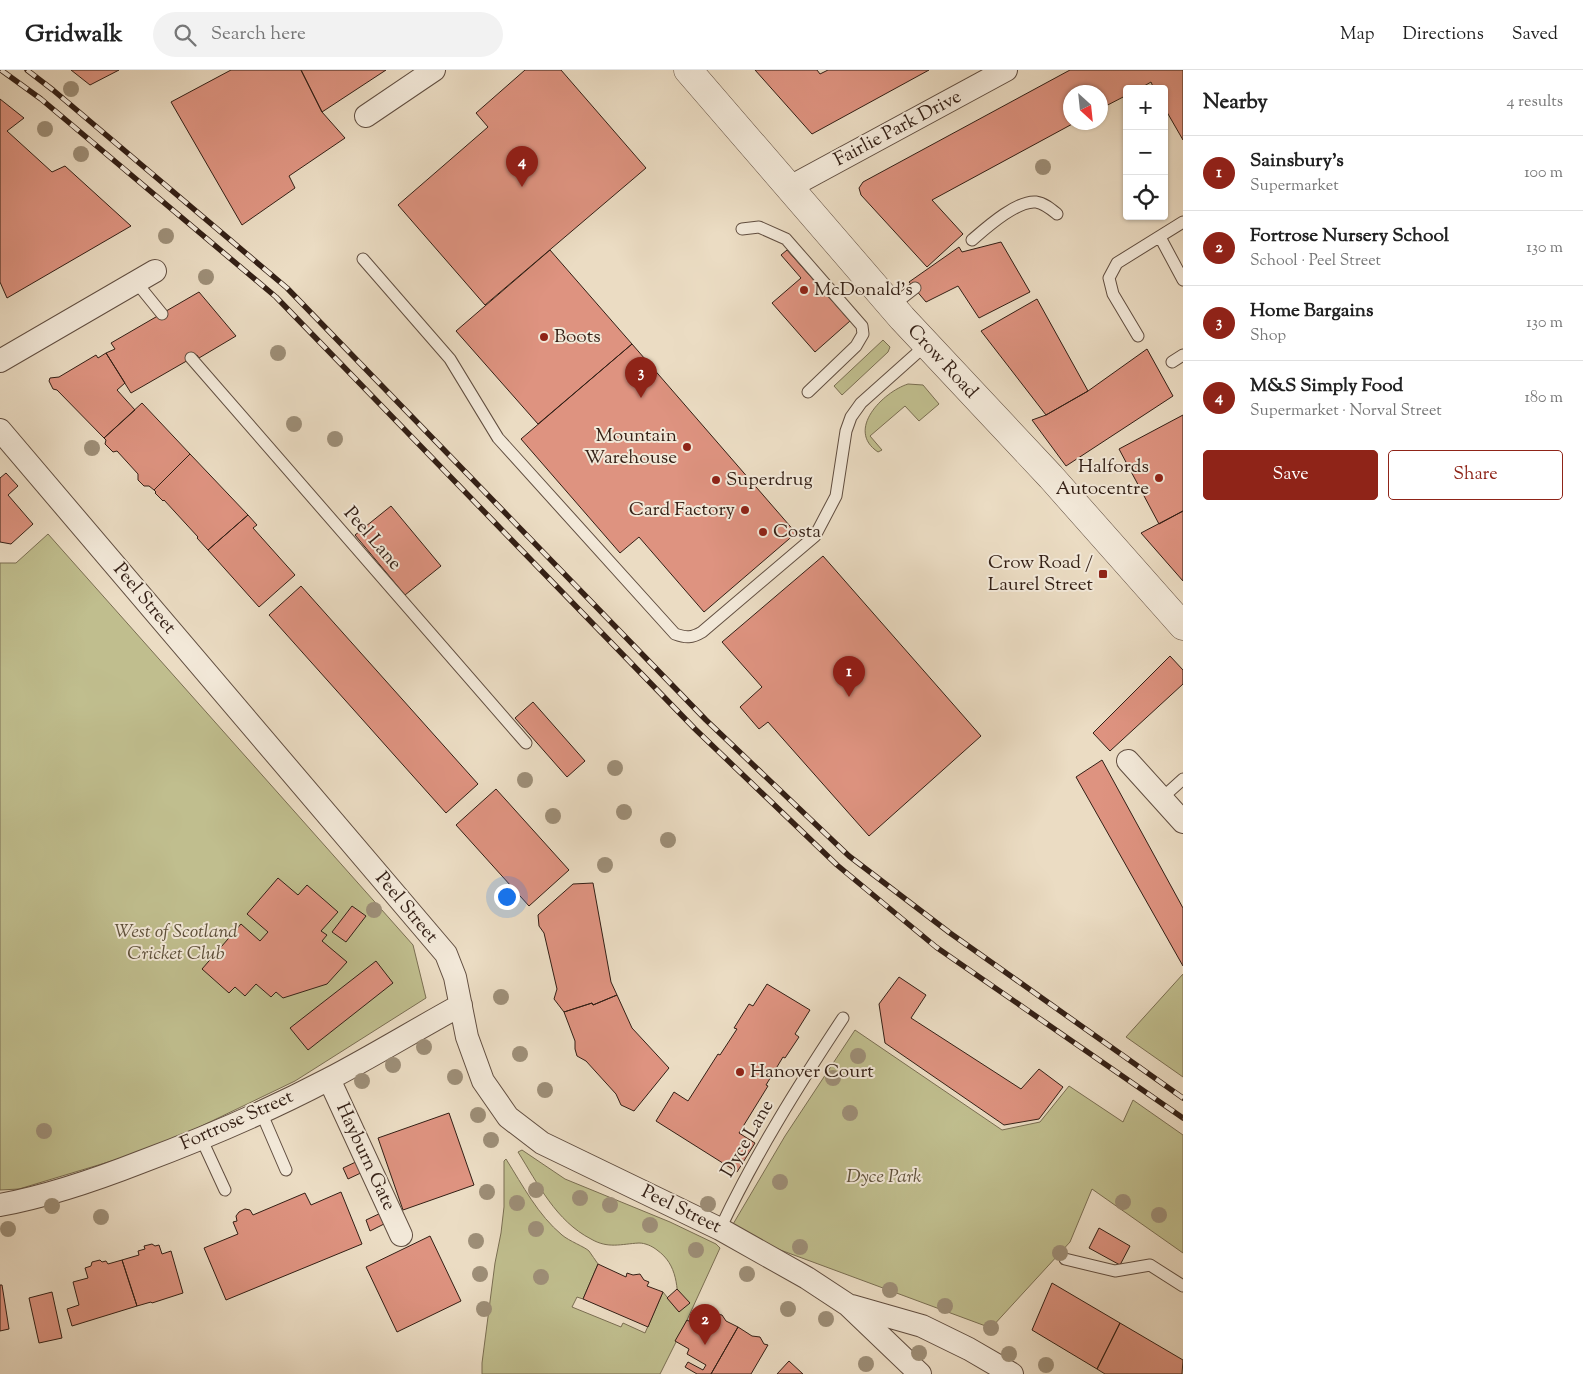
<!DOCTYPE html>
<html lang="en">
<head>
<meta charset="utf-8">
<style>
  :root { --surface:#fff; --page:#f2f2f2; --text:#222; --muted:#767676; --line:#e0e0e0; --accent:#8f2418 }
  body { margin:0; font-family:"Sorts Mill Goudy",serif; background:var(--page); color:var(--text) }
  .controls { position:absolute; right:15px; top:15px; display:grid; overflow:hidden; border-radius:5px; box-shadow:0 1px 4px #0004 }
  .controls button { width:45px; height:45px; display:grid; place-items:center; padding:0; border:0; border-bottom:1px solid var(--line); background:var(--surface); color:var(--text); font:25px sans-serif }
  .compass { position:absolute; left:1063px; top:15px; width:45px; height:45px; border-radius:50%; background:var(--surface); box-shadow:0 1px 4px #0004; rotate:153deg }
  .you { position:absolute; left:506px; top:826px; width:18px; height:18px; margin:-12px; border:4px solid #fff; border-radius:50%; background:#1a73e8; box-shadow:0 0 0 8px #1a73e833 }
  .badge { display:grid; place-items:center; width:32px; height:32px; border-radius:50%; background:var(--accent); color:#fff; font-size:16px; font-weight:700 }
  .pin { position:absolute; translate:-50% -41px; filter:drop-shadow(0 1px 2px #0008) }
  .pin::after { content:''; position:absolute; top:26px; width:18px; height:15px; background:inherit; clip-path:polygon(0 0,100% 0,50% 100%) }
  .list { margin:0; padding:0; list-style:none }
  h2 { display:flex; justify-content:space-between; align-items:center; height:65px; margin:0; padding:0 20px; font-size:21px }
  h2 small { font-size:16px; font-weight:400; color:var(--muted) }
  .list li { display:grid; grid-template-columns:32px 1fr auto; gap:15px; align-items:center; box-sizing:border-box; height:75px; padding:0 20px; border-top:1px solid var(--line) }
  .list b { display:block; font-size:19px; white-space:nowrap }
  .list p { margin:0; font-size:16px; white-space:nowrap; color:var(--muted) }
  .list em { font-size:16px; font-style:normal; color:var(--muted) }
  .actions { display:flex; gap:10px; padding:15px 20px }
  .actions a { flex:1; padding:11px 0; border:1px solid var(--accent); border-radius:5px; text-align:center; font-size:18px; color:var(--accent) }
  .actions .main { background:var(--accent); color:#fff }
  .icon { flex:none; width:28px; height:28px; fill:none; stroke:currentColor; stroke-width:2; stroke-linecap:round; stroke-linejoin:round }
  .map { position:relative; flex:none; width:1183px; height:1304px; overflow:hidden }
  header { display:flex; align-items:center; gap:30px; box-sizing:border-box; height:70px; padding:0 25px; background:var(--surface); border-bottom:1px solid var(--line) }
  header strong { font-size:24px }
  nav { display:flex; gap:28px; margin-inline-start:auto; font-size:18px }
  .search { width:350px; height:45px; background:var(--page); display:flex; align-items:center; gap:12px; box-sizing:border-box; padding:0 18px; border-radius:28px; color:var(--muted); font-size:19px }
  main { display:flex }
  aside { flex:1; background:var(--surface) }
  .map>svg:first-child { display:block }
  .green { fill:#c0be8e; stroke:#7a6e52 }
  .building { fill:#de9380; stroke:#331f15 }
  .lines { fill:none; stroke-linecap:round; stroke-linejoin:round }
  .service-casing { stroke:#614e40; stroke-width:13 }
  .minor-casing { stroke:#614e40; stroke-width:24 }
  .tertiary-casing { stroke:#614e40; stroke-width:29 }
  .service { stroke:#f2e8d8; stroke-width:11 }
  .minor { stroke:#f2e8d8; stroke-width:22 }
  .tertiary { stroke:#f2e8d8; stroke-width:28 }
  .rail-casing { stroke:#331f15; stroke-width:5.5 }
  .rail { stroke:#f2e8d8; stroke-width:4; stroke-dasharray:11; stroke-linecap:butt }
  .tree { fill:#9d8e77 }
  .poi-dot { fill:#8f2418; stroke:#f2e8d8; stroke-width:2 }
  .labels { text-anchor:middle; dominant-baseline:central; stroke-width:4; stroke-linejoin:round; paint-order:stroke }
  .street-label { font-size:19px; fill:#331f15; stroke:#f2e8d8 }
  .poi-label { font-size:19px; fill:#331f15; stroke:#f2e8d8; text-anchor:start }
  .park-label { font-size:19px; font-style:italic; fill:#5d4f39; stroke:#f2e8d8 }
</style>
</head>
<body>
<header>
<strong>Gridwalk</strong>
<div class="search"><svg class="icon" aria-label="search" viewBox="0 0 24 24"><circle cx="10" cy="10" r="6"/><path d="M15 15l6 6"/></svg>Search here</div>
<nav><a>Map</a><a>Directions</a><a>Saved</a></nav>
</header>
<main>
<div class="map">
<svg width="1183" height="1304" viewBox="0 0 1183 1304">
  <rect width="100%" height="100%" fill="#ebdcc3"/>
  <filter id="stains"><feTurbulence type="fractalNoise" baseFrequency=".004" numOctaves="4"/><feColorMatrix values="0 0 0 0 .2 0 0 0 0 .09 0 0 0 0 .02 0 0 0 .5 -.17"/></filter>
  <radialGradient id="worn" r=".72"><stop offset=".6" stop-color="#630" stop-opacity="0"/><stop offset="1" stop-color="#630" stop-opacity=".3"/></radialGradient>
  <path class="green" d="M883,270L890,277L888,282L842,325L834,316Z
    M908,314L923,315L939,334L919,351L905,336L870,366L882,380L878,382C845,360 883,322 908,314Z
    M48,464L413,875L426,928L295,1011L158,1077L19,1119L0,1120V493H16Z
    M1183,904V1007L1126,967Z
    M855,960L1002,1060L1040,1052L1069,1016L1123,1052L1133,1030L1183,1065V1183L1092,1119L1070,1172L991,1258L729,1161L785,1066Z
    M522,1080L565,1109L670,1152L716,1174L720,1178L687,1250L660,1304H482V1293L495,1193L501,1163L504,1137V1091L506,1089C523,1116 538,1145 562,1165C569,1171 585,1177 589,1181C592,1185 595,1190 598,1194L583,1229L577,1227L572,1237L621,1257L623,1253L645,1263L663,1222L679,1242C677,1217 678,1195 657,1180C652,1176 645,1173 639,1173C621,1174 608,1179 591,1169C556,1151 538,1114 518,1082Z"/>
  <path class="building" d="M71,0H119L90,15Z
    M231,0H301L322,42L345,68L289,106L295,118L242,155L171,32Z
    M301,0H386L322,42Z
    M525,0H561L646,98L485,235L398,135L488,57L476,43Z
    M755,0H817L820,4L828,0H929L812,64Z
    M1070,0H1183V70L1164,37V19H1154L1151,12L1139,19H1127V25L1100,39V22H1070V52H1076L932,130L963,164L927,197L861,125L859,118L863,112Z
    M0,29L24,48L7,61L52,102L65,96L131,156L7,228L0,212Z
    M1001,172L1030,222L979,248L958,216L926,232L909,212L959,177L962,182Z
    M550,180L632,274L538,354L456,261Z
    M787,180L850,251L815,282L772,233L801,208L781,185Z
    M199,222L236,266L199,288L197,285L131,323L106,283L115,279L111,273Z
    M1037,229L1088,321L1046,345L981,261Z
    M632,274L796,463L704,542L639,467L620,483L521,369Z
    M1147,279L1173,326L1066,396L1032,350L1046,345L1088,321Z
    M106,283L125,313L117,320L135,340L104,368L57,320L53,319L49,311L50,308L59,307L96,285L98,288Z
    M142,333L190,384L154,420L149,416H144L138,410V404L117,381L113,382L105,374L106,370L104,368Z
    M1183,345V441L1159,454L1119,379Z
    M190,384L248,445L208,480L197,468L198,467L164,430L163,431L155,423L156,422L154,420Z
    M6,403L18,416L8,425L33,454L11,474L0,472V408Z
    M391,436L441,496L405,525L355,465Z
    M1183,441V511L1141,463Z
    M248,445L257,455L253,458L295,505L259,537L208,480Z
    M823,486L981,666L869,766L768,652L759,659L740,637L762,617L722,572Z
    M301,516L478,714L446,743L269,545Z
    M1170,586L1183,600V614L1110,681L1093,663Z
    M533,632L585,691L567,707L515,648Z
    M1102,690L1183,838V896L1076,707Z
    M496,719L569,800L529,836L456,755Z
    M278,808L298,825L307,815L338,842L321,861L327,865L322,871L347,892L327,914L283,928L276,922L271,927L256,914L245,926L235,917L229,923L202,899L241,854L260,871L268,862L247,844Z
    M593,813L611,912L617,925L593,935L592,933L564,942L554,929L557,919L544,863L539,856L538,845L573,814Z
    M352,836L366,846L346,872L332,862Z
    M376,891L393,913L308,980L290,958Z
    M899,907L926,925L911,948L1021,1019L1039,999L1063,1017L1039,1049L1004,1055L885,973L879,934Z
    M767,914L810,940L795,964L799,967L785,988L783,987L766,1015L768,1016L739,1063L755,1073L737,1102L656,1051L674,1022L688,1031L718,984L720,985L737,959L734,958L749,934L753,936Z
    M617,925L632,958L669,998L634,1041L621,1035L616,1024L586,991L577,986L575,979V971L564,942L592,933L593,935Z
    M449,1043L474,1115L403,1140L378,1068Z
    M360,1090L365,1101L348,1109L343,1098Z
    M341,1122L362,1174L226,1230L204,1178L238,1164L233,1152L237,1151L236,1146L239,1142L245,1139L250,1140L253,1145L305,1123L311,1135Z
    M383,1142L388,1152L370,1161L366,1150Z
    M1099,1158L1130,1176L1120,1195L1089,1178Z
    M430,1166L461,1231L397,1262L366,1197Z
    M152,1174L155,1176L159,1175L162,1184L171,1181L183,1223L152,1233L151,1232L137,1236L122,1190L139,1185L138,1181L145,1179L144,1176Z
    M100,1190L102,1192L106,1191L108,1194L122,1190L137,1236L72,1256L67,1239L79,1235L73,1212L88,1208L85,1198L91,1196L92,1192Z
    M598,1194L626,1207L627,1203L633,1205L640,1204L644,1210L649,1212L647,1216L663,1222L648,1257L583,1229Z
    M1052,1213L1120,1253L1097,1299L1032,1260Z
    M0,1215H2L9,1259L0,1261Z
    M677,1219L690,1233L679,1242L667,1228Z
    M52,1222L62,1268L39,1273L29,1228Z
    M711,1243L722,1245L726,1251L738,1257L711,1304H697L685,1297L688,1292L703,1300L706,1295L687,1284L689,1279L675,1271L687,1250L702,1258Z
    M1120,1253L1183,1290L1182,1304H1105L1097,1299Z
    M738,1257L752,1266L760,1267L764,1274L768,1275L751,1304H711Z
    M789,1291L803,1304H777Z"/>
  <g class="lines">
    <g class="service-casing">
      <path id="service" d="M742,159L759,157L786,169L862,256L863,264L856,276L808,322
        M1160,167L1183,210
        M972,170C986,158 1017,130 1036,132C1044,133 1051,139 1057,144
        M363,189L450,289L498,368L675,564C686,568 692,568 702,562L815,466L836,426L846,361L851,347L861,333L926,275
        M136,212L162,244
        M892,236L915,218
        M1138,266L1113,224L1109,208L1117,193L1183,152
        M191,288L526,673
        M1172,292L1183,285
        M1162,728L1183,709
        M261,1042L286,1100
        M201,1068L225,1120
        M720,1159C755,1085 798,1016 843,948
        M1065,1189L1115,1201L1150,1195L1183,1216"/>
    </g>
    <g class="minor-casing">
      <path id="minor" d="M366,46L434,0
        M790,117L1006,0
        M0,291L155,201
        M0,360L446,884L455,907L467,967L483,1011L508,1047L542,1073L720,1159L807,1208L848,1235L920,1304
        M1128,691L1183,752
        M329,1009L401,1165
        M0,1135C49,1126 95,1110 141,1092C205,1068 268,1041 329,1009C373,986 417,959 461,935
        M852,1236L922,1256L969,1279L1012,1304"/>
    </g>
    <g class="tertiary-casing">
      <path id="tertiary" d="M688,0L902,248L1051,407L1183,556"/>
    </g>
    <use href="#service" class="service"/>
    <use href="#minor" class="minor"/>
    <use href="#tertiary" class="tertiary"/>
    <g class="rail-casing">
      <path id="rail" d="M1,0L41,29L276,227L695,659L837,795L936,877L1183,1048
        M27,0L53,20L287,218L706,650L849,786L950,863L1183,1028"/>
    </g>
    <use href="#rail" class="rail"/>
  </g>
  <g class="tree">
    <circle cx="71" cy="19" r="8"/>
    <circle cx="45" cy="59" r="8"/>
    <circle cx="81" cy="84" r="8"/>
    <circle cx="1043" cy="97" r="8"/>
    <circle cx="166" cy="166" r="8"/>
    <circle cx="206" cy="207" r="8"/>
    <circle cx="278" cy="283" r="8"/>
    <circle cx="294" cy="354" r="8"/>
    <circle cx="335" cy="369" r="8"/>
    <circle cx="92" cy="378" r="8"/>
    <circle cx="615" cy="698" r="8"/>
    <circle cx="525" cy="710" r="8"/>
    <circle cx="624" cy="742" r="8"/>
    <circle cx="553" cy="746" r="8"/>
    <circle cx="668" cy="770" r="8"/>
    <circle cx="605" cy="795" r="8"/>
    <circle cx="374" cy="840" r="8"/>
    <circle cx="501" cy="927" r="8"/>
    <circle cx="424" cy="977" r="8"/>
    <circle cx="520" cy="984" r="8"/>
    <circle cx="858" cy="986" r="8"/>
    <circle cx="393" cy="995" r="8"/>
    <circle cx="455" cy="1007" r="8"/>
    <circle cx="833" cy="1008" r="8"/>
    <circle cx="362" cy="1011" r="8"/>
    <circle cx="545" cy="1020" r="8"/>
    <circle cx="850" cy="1043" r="8"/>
    <circle cx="478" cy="1045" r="8"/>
    <circle cx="44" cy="1061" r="8"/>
    <circle cx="491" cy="1070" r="8"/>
    <circle cx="780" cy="1112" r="8"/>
    <circle cx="536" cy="1120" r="8"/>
    <circle cx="487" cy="1122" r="8"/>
    <circle cx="580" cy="1128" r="8"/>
    <circle cx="1123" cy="1132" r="8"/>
    <circle cx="517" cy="1133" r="8"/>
    <circle cx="708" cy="1134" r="8"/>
    <circle cx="610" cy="1135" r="8"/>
    <circle cx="52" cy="1136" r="8"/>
    <circle cx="1159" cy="1145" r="8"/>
    <circle cx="101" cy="1147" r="8"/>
    <circle cx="650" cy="1155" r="8"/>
    <circle cx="8" cy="1159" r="8"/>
    <circle cx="536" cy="1159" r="8"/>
    <circle cx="476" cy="1171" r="8"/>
    <circle cx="800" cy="1177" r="8"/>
    <circle cx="696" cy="1180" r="8"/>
    <circle cx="1060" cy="1183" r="8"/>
    <circle cx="480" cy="1204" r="8"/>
    <circle cx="747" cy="1204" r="8"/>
    <circle cx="541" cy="1207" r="8"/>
    <circle cx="890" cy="1220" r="8"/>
    <circle cx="945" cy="1236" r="8"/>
    <circle cx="484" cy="1239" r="8"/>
    <circle cx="788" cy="1239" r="8"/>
    <circle cx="826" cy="1249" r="8"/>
    <circle cx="991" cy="1258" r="8"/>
    <circle cx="919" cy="1283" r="8"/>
    <circle cx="1009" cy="1284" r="8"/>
    <circle cx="866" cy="1294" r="8"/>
    <circle cx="1046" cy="1295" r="8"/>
  </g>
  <g class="poi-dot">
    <circle cx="804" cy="220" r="5"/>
    <circle cx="544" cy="267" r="5"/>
    <circle cx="687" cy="377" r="5"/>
    <circle cx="1159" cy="408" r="5"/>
    <circle cx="716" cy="410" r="5"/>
    <circle cx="745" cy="440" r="5"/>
    <circle cx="763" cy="462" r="5"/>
    <rect x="1098" y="499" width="10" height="10" rx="2.5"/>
    <circle cx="740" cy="1002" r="5"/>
  </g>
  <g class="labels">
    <g class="street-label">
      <text transform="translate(898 59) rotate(-28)">Fairlie Park Drive</text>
      <text transform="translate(942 292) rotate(47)">Crow Road</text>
      <text transform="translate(372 469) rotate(49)">Peel Lane</text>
      <text transform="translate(144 529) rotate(50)">Peel Street</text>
      <text transform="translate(406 838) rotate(50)">Peel Street</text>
      <text transform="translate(237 1051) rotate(-24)">Fortrose Street</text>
      <text transform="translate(748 1069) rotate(-60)">Dyce Lane</text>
      <text transform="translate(365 1087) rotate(65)">Hayburn Gate</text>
      <text transform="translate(681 1140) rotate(26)">Peel Street</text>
    </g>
    <g class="poi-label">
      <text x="814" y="220">McDonald's</text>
      <text x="554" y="267">Boots</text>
      <text x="677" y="366" text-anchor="end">Mountain<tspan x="677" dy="22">Warehouse</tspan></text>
      <text x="1149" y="397" text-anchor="end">Halfords<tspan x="1149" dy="22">Autocentre</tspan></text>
      <text x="726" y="410">Superdrug</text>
      <text x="735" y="440" text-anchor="end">Card Factory</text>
      <text x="773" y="462">Costa</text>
      <text x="1093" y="493" text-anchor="end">Crow Road /<tspan x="1093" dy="22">Laurel Street</tspan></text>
      <text x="750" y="1002">Hanover Court</text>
    </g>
    <g class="park-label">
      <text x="176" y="862">West of Scotland<tspan x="176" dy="22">Cricket Club</tspan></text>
      <text x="884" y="1107">Dyce Park</text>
    </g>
  </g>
  <rect width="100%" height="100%" filter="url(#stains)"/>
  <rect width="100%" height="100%" fill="url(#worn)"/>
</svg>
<div class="controls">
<button>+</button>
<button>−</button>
<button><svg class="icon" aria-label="locate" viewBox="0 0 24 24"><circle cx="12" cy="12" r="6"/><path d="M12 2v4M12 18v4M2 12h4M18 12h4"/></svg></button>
</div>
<svg class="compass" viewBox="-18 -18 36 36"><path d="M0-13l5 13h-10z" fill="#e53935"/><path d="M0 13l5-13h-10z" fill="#767676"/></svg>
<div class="you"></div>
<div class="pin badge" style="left:849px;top:627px">1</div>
<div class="pin badge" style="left:705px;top:1275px">2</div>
<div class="pin badge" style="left:641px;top:328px">3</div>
<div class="pin badge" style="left:522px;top:117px">4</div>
</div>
<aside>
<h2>Nearby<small>4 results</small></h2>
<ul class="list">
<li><span class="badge">1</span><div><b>Sainsbury's</b><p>Supermarket</p></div><em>100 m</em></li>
<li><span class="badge">2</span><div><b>Fortrose Nursery School</b><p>School · Peel Street</p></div><em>130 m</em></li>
<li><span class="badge">3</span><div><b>Home Bargains</b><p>Shop</p></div><em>130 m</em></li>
<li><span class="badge">4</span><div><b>M&amp;S Simply Food</b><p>Supermarket · Norval Street</p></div><em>180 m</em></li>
</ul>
<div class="actions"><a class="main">Save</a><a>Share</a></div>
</aside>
</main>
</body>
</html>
